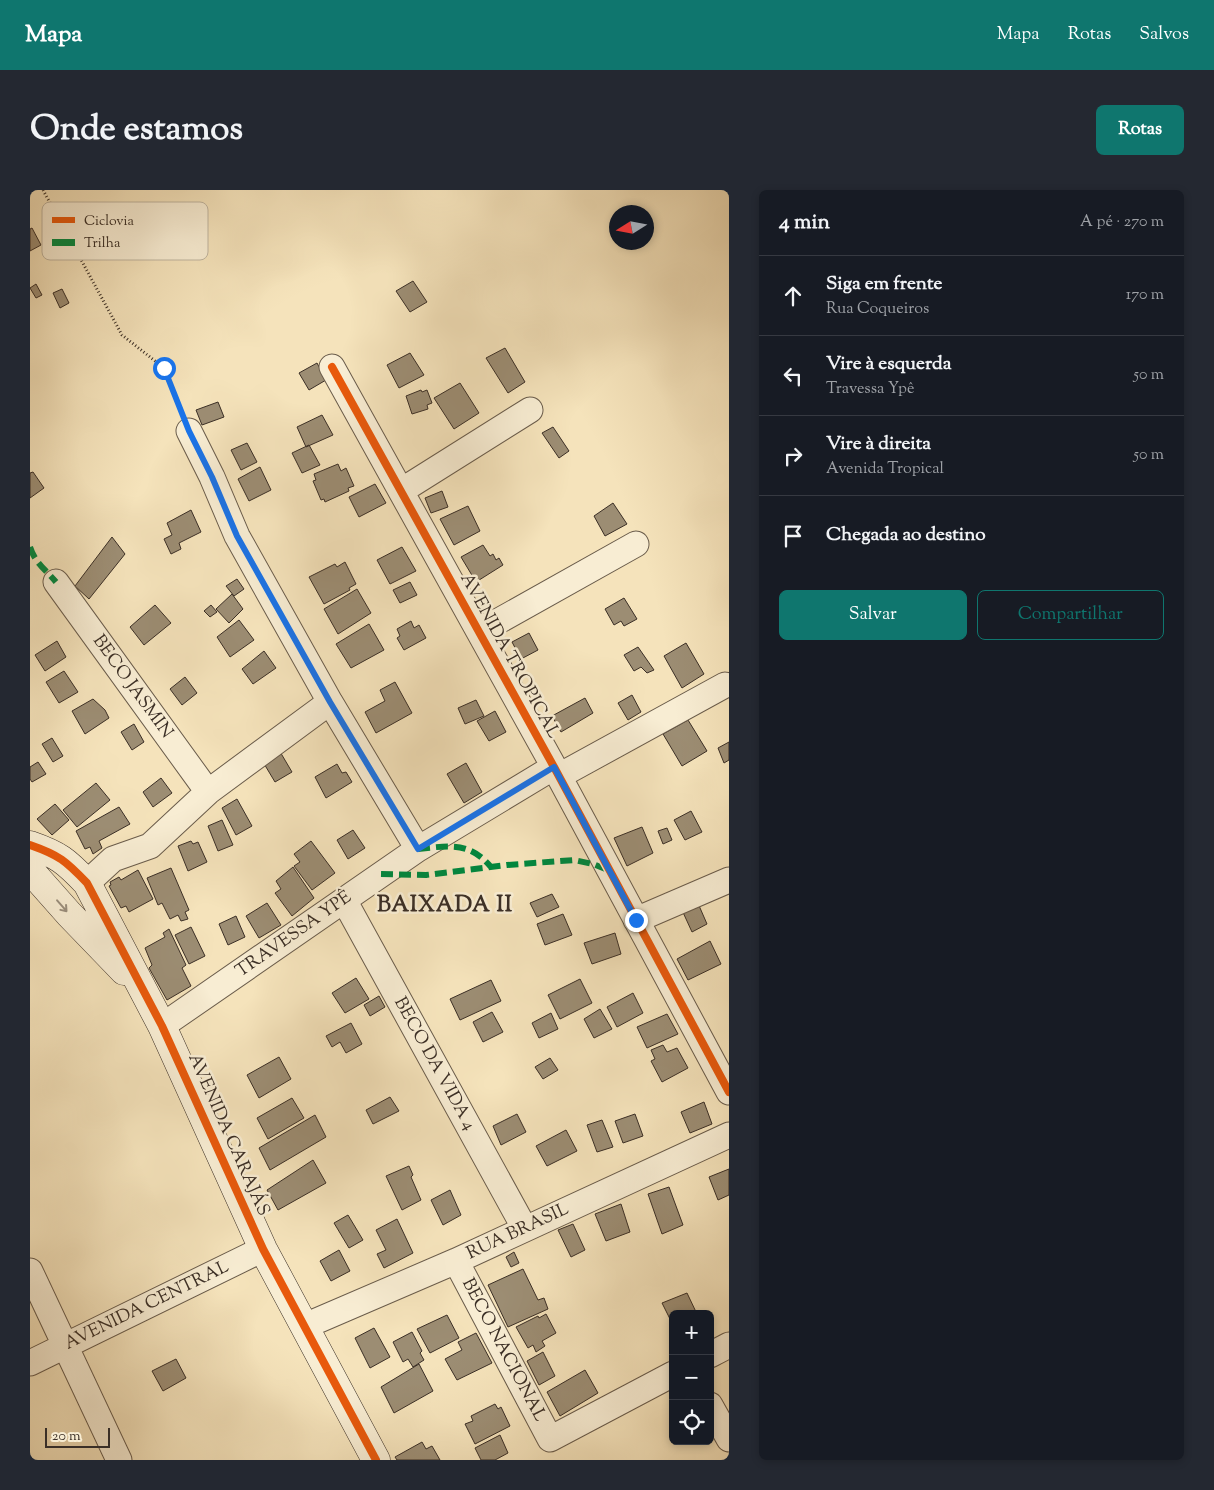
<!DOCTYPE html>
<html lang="pt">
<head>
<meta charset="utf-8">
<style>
  :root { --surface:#171b24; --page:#242831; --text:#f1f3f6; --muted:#9ea1a6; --line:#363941; --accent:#0f766e }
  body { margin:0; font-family:"Sorts Mill Goudy",serif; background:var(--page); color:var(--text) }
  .controls { position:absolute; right:15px; bottom:15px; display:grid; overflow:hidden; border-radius:8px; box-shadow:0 2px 8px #0003 }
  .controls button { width:45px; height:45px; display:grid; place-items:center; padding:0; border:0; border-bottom:1px solid var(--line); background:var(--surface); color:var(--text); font:25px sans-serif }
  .compass { position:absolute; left:579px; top:15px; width:45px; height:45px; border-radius:50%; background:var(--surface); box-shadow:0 2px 8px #0003; rotate:259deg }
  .scale { position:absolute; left:15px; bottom:12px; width:65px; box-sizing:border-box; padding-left:5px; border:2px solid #3b2f26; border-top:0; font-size:14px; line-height:18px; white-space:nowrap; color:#3b2f26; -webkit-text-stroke:4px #f8edd3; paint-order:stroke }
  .stop { position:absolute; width:15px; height:15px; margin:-11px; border:4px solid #1a73e8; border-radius:50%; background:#fff }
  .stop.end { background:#1a73e8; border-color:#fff; box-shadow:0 1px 5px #0008 }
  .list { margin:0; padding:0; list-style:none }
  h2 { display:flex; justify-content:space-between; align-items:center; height:65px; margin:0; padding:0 20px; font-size:21px }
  h2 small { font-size:16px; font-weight:400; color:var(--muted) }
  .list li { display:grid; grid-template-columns:32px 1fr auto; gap:15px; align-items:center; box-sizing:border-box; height:80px; padding:0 20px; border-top:1px solid var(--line) }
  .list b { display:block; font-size:19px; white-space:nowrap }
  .list p { margin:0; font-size:16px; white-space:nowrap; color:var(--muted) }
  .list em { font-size:16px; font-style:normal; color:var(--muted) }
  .actions { display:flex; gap:10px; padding:15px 20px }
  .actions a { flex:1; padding:11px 0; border:1px solid var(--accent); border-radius:8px; text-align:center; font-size:18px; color:var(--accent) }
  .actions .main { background:var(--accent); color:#fff }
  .icon { flex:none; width:28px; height:28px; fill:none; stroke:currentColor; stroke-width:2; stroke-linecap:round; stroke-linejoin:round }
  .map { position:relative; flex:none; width:699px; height:1270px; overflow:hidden; border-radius:8px }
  header { display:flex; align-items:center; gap:30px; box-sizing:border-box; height:70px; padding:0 25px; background:var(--accent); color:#fff }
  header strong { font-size:24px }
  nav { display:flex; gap:28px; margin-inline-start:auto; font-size:18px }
  .intro { display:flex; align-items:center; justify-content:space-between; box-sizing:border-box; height:120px; padding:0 30px }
  h1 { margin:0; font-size:35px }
  .button { padding:12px 22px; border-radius:8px; background:var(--accent); color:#fff; font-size:18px; font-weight:700 }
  main { display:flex; gap:30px; padding:0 30px }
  aside { flex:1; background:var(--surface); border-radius:8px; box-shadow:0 2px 8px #0003 }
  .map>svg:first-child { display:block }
  .building { fill:#9c8d73; stroke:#3b2f26 }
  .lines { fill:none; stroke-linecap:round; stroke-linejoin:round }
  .street-casing { stroke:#6a5c4b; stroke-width:27 }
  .secondary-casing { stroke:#3b2f26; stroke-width:29 }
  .path { stroke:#3b2f26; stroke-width:3; stroke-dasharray:1 2.5; stroke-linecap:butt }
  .street { stroke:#f8edd3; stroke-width:25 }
  .secondary { stroke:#f8edd3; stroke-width:28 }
  .quiet { stroke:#00873e; stroke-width:6; stroke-dasharray:12 6; stroke-linecap:butt }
  .cycleway-casing { stroke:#f8edd3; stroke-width:11 }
  .cycleway { stroke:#e8590c; stroke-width:8 }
  .oneway { stroke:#9a8e7c }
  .route { stroke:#1a73e8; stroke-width:6 }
  .labels { text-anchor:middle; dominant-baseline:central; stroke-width:5; stroke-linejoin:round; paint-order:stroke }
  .street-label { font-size:18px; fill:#3b2f26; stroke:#f8edd3 }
  .district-label { font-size:22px; font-weight:bold; letter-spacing:1px; fill:#3b2f26; stroke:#f8edd3 }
  .key { fill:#f8edd3; stroke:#bfb49f; stroke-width:1 }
  .key-label { font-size:14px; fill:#3b2f26 }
</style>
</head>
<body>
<header>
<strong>Mapa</strong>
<nav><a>Mapa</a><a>Rotas</a><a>Salvos</a></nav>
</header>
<div class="intro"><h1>Onde estamos</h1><a class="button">Rotas</a></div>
<main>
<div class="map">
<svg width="699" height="1270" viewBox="0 0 699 1270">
  <rect width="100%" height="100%" fill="#f5e3bb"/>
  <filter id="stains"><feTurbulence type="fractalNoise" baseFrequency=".004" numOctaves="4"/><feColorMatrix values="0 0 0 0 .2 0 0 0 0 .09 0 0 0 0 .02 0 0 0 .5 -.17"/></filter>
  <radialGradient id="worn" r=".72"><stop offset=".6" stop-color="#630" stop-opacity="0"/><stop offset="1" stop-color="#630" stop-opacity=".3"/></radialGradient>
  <path class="building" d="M2,38L11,55L0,61V39Z
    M383,91L397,112L380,122L366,101Z
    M6,94L12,105L6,108L0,98Z
    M32,99L39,113L30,118L23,103Z
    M475,158L495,192L478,203L456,168Z
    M380,163L394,185L369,198L357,175Z
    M287,173L296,190L279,200L269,183Z
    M430,193L449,223L424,239L404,208Z
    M391,200L392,202L397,200L402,213L397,215L398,219L382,224L376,206Z
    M188,212L194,227L172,235L166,220Z
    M292,225L303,245L276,257L267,237Z
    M523,237L539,261L529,268L512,243Z
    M217,253L227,272L211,280L201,260Z
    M279,255L290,275L272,283L262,263Z
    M308,274L311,281L316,278L324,296L318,298L319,301L295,312L294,309L291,310L283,291L286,290L284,284Z
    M230,277L241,300L219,311L208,289Z
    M3,282L14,298L0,308V283Z
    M345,294L356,313L329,327L319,307Z
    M412,301L418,317L401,323L395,308Z
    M583,313L597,334L575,346L564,326Z
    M438,316L450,341L424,355L410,329Z
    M161,320L171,342L149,353L151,359L141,364L134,349L142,345L137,333Z
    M82,347L95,364L59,409L45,396Z
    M453,355L460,366L463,364L466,370L469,368L473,375L446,392L431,367Z
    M372,357L386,381L360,394L347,370Z
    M315,372L326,394L319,398L320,400L294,414L279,387L305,374L307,377Z
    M207,389L214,399L204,406L196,396Z
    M380,392L387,405L370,413L363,400Z
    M327,399L341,423L308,444L294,419Z
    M202,404L213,419L199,433L186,419Z
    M594,408L607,429L594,436L591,431L584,435L575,419Z
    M125,415L141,433L114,455L100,437Z
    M181,415L187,422L180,427L174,421Z
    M209,430L224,450L200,467L187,447Z
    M381,431L384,438L389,435L396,448L374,460L367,448L370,446L367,439Z
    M339,434L354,460L321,478L306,454Z
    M499,443L508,460L491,469L482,452Z
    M27,451L36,467L15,481L5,465Z
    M656,453L674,484L652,498L634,466Z
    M608,457L624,480L617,483L611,477L604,481L594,465Z
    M234,461L246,478L223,494L212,479Z
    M34,481L48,502L29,513L16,492Z
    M155,487L167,503L152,515L140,499Z
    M365,492L382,523L346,543L335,522L355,511L350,500Z
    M602,505L611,522L598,530L588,513Z
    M555,508L563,523L531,542L522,526Z
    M63,509L75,520L79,528L55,544L42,521Z
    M446,510L454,526L435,534L428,518Z
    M465,521L476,542L459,551L447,531Z
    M658,530L677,561L652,576L633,544Z
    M104,534L114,552L102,560L91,542Z
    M22,548L33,566L23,572L12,554Z
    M699,552V570L694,573L688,558Z
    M249,560L262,582L245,592L233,572Z
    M8,572L16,584L2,592L0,589V577Z
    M436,573L452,602L434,613L417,584Z
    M307,574L312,583L316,582L322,592L296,608L285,587Z
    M131,588L142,603L123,617L113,602Z
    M66,593L80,610L47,637L33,620Z
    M207,609L222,636L206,645L192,618Z
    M25,614L39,630L22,645L7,629Z
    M89,617L100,634L69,651L72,658L63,664L60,657L55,659L46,641Z
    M661,621L672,642L655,650L644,630Z
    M192,630L203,655L188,661L178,636Z
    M612,637L623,663L597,676L584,648Z
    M637,638L642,650L633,654L628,641Z
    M323,640L335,658L318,669L307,650Z
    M161,651L163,654L168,652L177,672L158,681L148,656Z
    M281,651L305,683L282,700L264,676L270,672L264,664Z
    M263,677L284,708L262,726L245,703L251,699L246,691Z
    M141,678L159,720L155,722L158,729L151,731L148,725L140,729L132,713L128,715L117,688Z
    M108,680L123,709L99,722L96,716L91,718L79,696L81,695L80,692L89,687L91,690Z
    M522,704L529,717L507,727L500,713Z
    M667,711L677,734L662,742L651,718Z
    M237,713L251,735L229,748L216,726Z
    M533,724L542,745L515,755L507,734Z
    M206,726L215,747L198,755L189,734Z
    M161,737L175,766L159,774L145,745Z
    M139,739L156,775L152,778L161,796L137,810L119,778L122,775L115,758L135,747L133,743Z
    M585,743L591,764L562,774L554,753Z
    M680,751L691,774L658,790L647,769Z
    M326,788L339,809L315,823L302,803Z
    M550,789L562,813L530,829L518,805Z
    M461,790L471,811L430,830L420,809Z
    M603,803L613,823L587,837L577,817Z
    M349,806L355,817L340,826L334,815Z
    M570,819L582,839L564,848L554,829Z
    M462,822L473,842L453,852L443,832Z
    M521,823L528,839L509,848L502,833Z
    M637,824L648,844L617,858L607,837Z
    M321,833L332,854L316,863L310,852L302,857L296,846Z
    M633,855L637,862L647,858L658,878L632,892L621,871L625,869L621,860Z
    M249,867L261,889L229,908L217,885Z
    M520,868L528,880L513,889L505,877Z
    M360,907L369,921L343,934L336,920Z
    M262,908L274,928L238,949L227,928Z
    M674,912L682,934L660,943L651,922Z
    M487,924L496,942L471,955L463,936Z
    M605,924L613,946L593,953L585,931Z
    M285,925L296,947L240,980L229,958Z
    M572,930L583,957L567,962L557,935Z
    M536,940L547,961L517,976L506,956Z
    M283,970L296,993L248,1020L237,1000Z
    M379,976L383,985L381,987L391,1010L372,1020L356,986Z
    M699,979V1005L688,1010L679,987Z
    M639,997L653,1035L632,1044L618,1004Z
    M420,1000L431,1025L413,1035L401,1010Z
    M591,1014L600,1042L576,1051L565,1024Z
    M318,1025L333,1050L319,1058L304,1033Z
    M367,1029L383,1063L354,1078L347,1064L356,1060L346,1040Z
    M543,1034L555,1060L541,1067L528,1040Z
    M309,1060L320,1081L301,1091L290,1071Z
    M484,1062L489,1073L481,1077L476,1067Z
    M493,1079L508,1110L514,1108L518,1119L478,1137L458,1095Z
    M657,1103L667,1124H643V1135L632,1113Z
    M516,1124L526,1143L512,1151L515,1156L506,1162L503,1155L498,1158L486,1137L508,1126L509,1128Z
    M417,1125L429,1148L400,1163L387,1139Z
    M344,1138L360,1167L340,1178L325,1148Z
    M382,1142L392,1161L390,1163L394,1170L383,1177L378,1169L373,1172L363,1152Z
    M446,1143L462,1173L427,1190L415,1169L432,1160L428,1152Z
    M513,1162L525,1186L509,1195L497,1171Z
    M146,1169L156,1188L133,1201L122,1181Z
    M389,1174L403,1201L364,1223L351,1197Z
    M555,1180L568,1203L530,1226L517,1202Z
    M465,1214L468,1219L471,1217L480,1236L445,1254L435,1234L443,1231L441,1226Z
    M470,1245L478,1263L465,1270H451L445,1258Z
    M392,1252L396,1259L402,1256L410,1270H367L365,1267Z"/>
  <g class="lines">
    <g class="street-casing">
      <path id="street" d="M302,177L524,577L699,902
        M159,241L182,287L207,346L300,512L388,659
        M371,301L500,220
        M26,392L178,602
        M449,442L606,354
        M529,586L695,495
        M57,693L83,669L120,656L178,602L300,512
        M314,710L495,1039
        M606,730L699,690
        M132,836L388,659L524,577
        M426,1071L520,1249L643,1184
        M0,1081L89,1270
        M275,1136L426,1071L699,945
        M680,1165L699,1155
        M0,1173L233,1059
        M680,1215L699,1249"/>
    </g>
    <g class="secondary-casing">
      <path id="secondary" d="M0,655C29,665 36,671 57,693L132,836L233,1059L346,1270
        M0,680L39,724L94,781"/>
    </g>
    <path class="path" d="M13,0L92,145L134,178L151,222"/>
    <use href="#street" class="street"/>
    <use href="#secondary" class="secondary"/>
    <path class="quiet" d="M0,357C5,373 16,380 26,392
      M388,659C418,656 439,651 461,677
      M351,684L396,685L477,675L544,670L563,674L578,680"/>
    <g class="cycleway-casing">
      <path id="cycleway" d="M302,177L524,577L699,902
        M0,655C29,665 36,671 57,693L132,836L233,1059L346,1270"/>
    </g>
    <use href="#cycleway" class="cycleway"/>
  </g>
  <defs><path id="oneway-shaft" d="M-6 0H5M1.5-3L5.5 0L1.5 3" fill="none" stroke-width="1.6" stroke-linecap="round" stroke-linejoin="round" transform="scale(1.25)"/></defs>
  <use class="oneway" href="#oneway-shaft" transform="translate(32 716) rotate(49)"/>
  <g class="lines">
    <path class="route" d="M134,178L159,241L182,287L207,346L300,512L388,659L524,577L606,730"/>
  </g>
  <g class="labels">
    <g class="street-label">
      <text transform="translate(479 466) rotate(61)">AVENIDA TROPICAL</text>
      <text transform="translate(102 497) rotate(54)">BECO JASMIN</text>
      <text transform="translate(264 745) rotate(-35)">TRAVESSA YPÊ</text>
      <text transform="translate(404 874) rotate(61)">BECO DA VIDA 4</text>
      <text transform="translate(198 945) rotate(66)">AVENIDA CARAJÁS</text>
      <text transform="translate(488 1042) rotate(-25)">RUA BRASIL</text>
      <text transform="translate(117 1116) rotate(-26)">AVENIDA CENTRAL</text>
      <text transform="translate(473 1160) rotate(62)">BECO NACIONAL</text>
    </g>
    <g class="district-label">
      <text x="415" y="716">BAIXADA II</text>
    </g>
  </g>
  <rect x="12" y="12" width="166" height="58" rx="8" class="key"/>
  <rect x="22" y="27" width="23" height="6" fill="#e8590c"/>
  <rect x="22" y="49" width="23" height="7" fill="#00873e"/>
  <g class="key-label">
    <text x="54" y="35">Ciclovia</text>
    <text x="54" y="57">Trilha</text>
  </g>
  <rect width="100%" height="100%" filter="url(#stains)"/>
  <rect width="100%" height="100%" fill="url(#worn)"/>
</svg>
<div class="controls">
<button>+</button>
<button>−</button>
<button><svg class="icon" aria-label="locate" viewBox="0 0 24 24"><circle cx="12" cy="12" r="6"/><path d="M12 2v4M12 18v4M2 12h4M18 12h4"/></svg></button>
</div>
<svg class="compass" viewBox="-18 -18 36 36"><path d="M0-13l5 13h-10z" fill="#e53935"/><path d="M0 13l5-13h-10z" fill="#9ea1a6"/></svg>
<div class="scale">20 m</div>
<div class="stop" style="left:134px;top:178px"></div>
<div class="stop end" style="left:606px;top:730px"></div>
</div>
<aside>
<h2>4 min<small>A pé · 270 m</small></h2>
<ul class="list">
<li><svg class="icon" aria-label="ahead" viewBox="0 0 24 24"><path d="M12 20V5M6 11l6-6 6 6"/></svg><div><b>Siga em frente</b><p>Rua Coqueiros</p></div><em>170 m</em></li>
<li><svg class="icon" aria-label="left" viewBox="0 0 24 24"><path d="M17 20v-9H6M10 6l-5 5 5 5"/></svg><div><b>Vire à esquerda</b><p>Travessa Ypê</p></div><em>50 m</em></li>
<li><svg class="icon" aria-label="right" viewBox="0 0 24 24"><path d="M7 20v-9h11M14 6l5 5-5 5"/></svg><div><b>Vire à direita</b><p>Avenida Tropical</p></div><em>50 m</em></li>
<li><svg class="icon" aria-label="arrive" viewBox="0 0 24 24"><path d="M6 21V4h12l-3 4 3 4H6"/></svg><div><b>Chegada ao destino</b></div></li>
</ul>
<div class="actions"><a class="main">Salvar</a><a>Compartilhar</a></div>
</aside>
</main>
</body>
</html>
